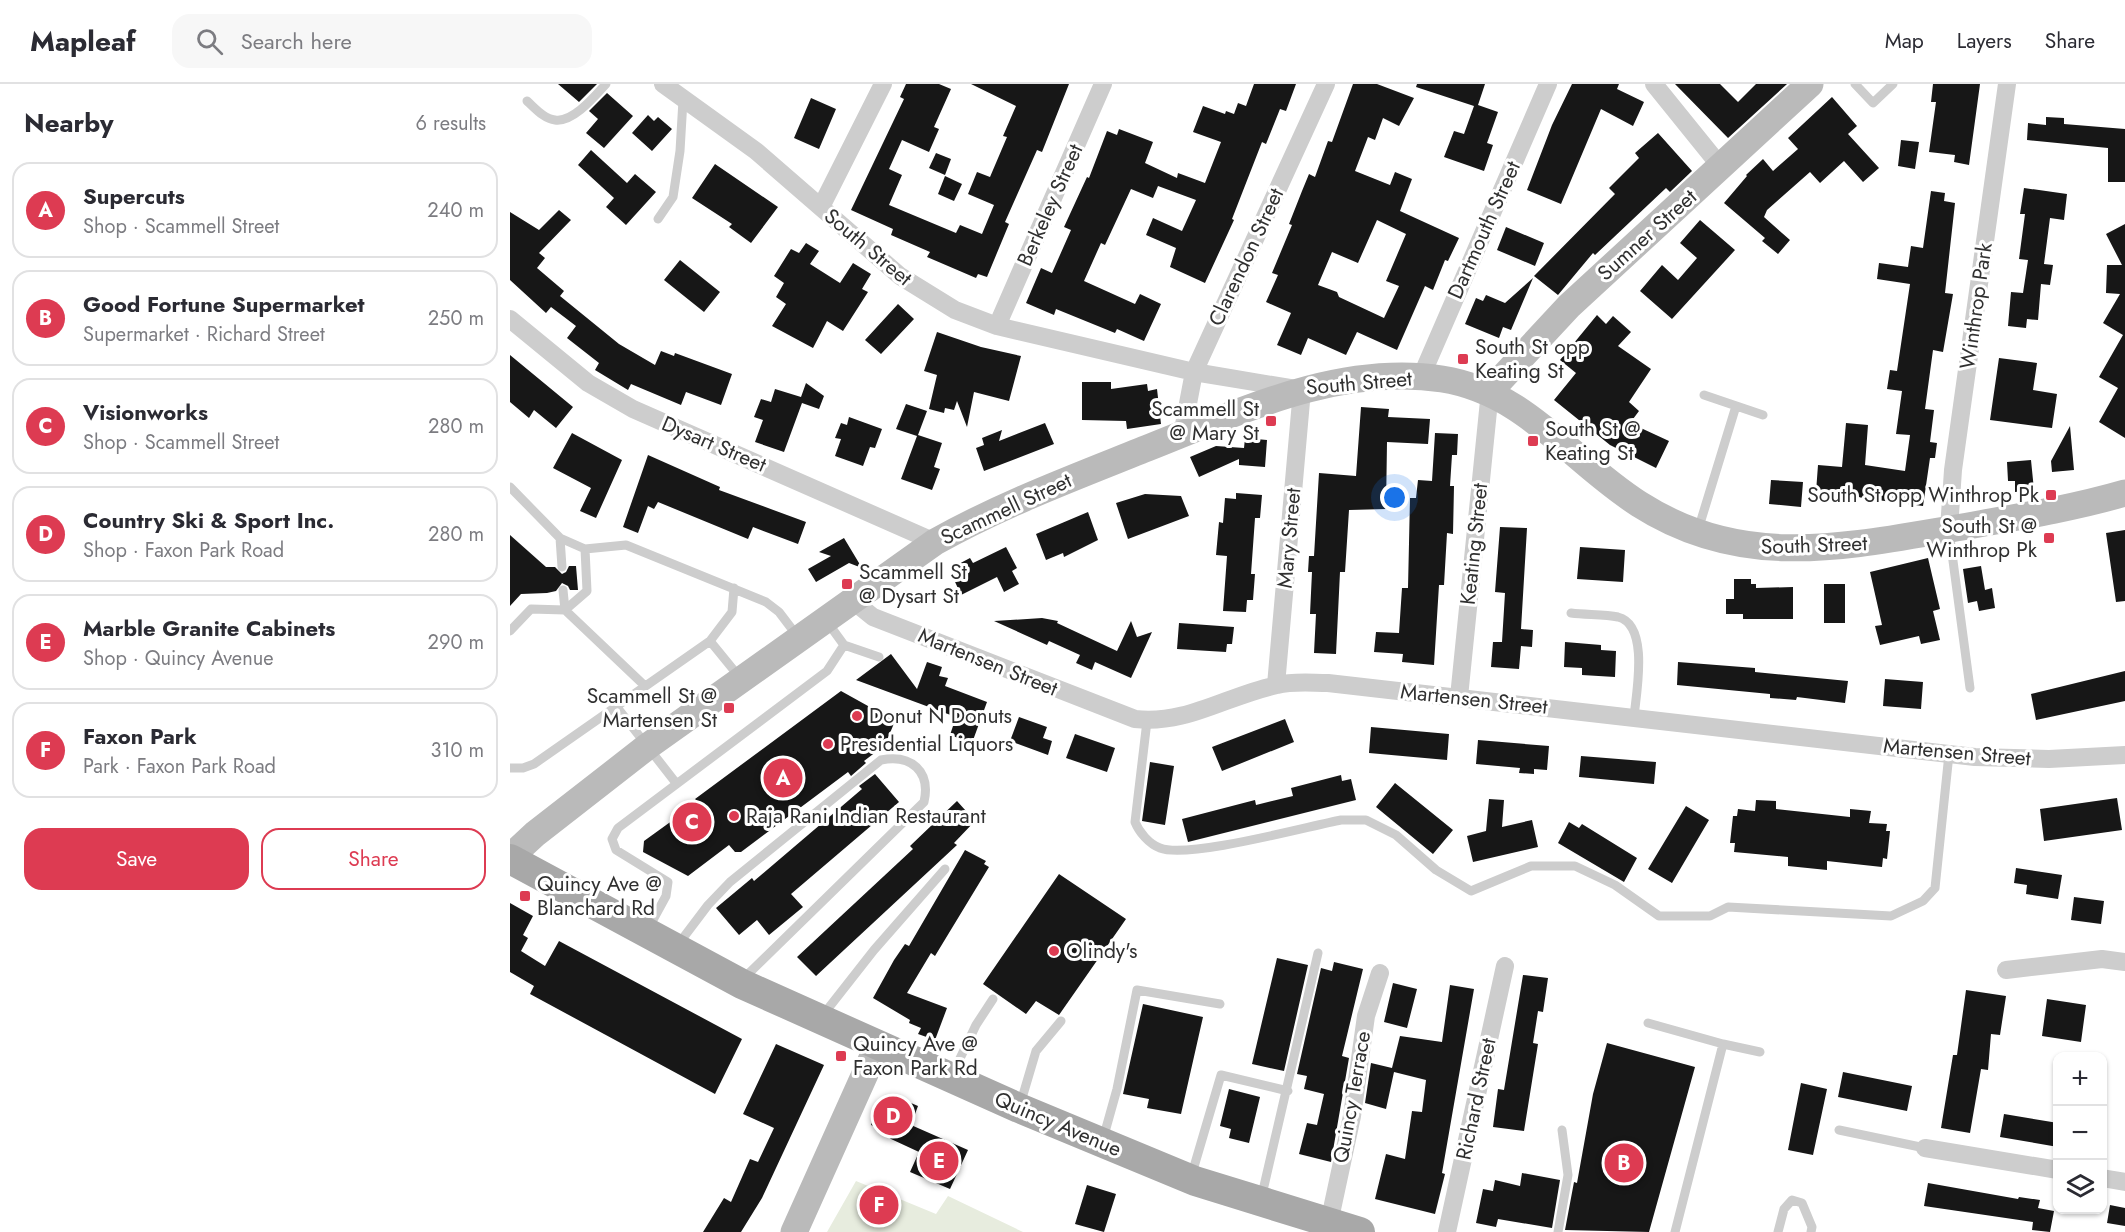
<!DOCTYPE html>
<html lang="en">
<head>
<meta charset="utf-8">
<style>
  :root { --surface:#fff; --page:#f7f7f7; --text:#2b2b33; --muted:#7c7c81; --line:#e1e1e2; --accent:#dd3b52 }
  body { margin:0; font-family:Jost,sans-serif; background:var(--page); color:var(--text) }
  .controls { position:absolute; right:18px; bottom:18px; display:grid; overflow:hidden; border-radius:12px; box-shadow:0 2px 4px #0004 }
  .controls button { width:54px; height:54px; display:grid; place-items:center; padding:0; border:0; border-bottom:2px solid var(--line); background:var(--surface); color:var(--text); font:30px sans-serif }
  .you { position:absolute; left:885px; top:414px; width:21px; height:21px; margin:-15px; border:4px solid #fff; border-radius:50%; background:#1a73e8; box-shadow:0 0 0 9px #1a73e833 }
  .badge { display:grid; place-items:center; width:39px; height:39px; border-radius:50%; background:var(--accent); color:#fff; font-size:20px; font-weight:700 }
  .pin { position:absolute; translate:-50% -50%; border:3px solid #fff; box-shadow:0 2px 6px #0006 }
  .list { margin:0; padding:0; list-style:none }
  h2 { display:flex; justify-content:space-between; align-items:center; height:78px; margin:0; padding:0 24px; font-size:26px }
  h2 small { font-size:20px; font-weight:400; color:var(--muted) }
  .list li { display:grid; grid-template-columns:39px 1fr auto; gap:18px; align-items:center; box-sizing:border-box; height:96px; margin:0 12px 12px; padding:0 12px; border:2px solid var(--line); border-radius:18px }
  .list b { display:block; font-size:22px; white-space:nowrap }
  .list p { margin:0; font-size:20px; white-space:nowrap; color:var(--muted) }
  .list em { font-size:20px; font-style:normal; color:var(--muted) }
  .actions { display:flex; gap:12px; padding:18px 24px }
  .actions a { flex:1; padding:14px 0; border:2px solid var(--accent); border-radius:18px; text-align:center; font-size:21px; color:var(--accent) }
  .actions .main { background:var(--accent); color:#fff }
  .icon { flex:none; width:33px; height:33px; fill:none; stroke:currentColor; stroke-width:2; stroke-linecap:round; stroke-linejoin:round }
  .map { position:relative; flex:none; width:1615px; height:1148px; overflow:hidden }
  header { display:flex; align-items:center; gap:36px; box-sizing:border-box; height:84px; padding:0 30px; background:var(--surface); border-bottom:2px solid var(--line) }
  header strong { font-size:28px }
  nav { display:flex; gap:33px; margin-inline-start:auto; font-size:21px }
  .search { width:420px; height:54px; background:var(--page); display:flex; align-items:center; gap:15px; box-sizing:border-box; padding:0 21px; border-radius:18px; color:var(--muted); font-size:22px }
  main { display:flex }
  aside { flex:1; background:var(--surface) }
  .map>svg:first-child { display:block }
  .green { fill:#e7ecde }
  .building { fill:#171717; fill-rule:evenodd }
  .lines { fill:none; stroke-linecap:round; stroke-linejoin:round }
  .lane { stroke:#cdcdcd; stroke-width:9 }
  .street { stroke:#cdcdcd; stroke-width:18 }
  .secondary { stroke:#bababa; stroke-width:27 }
  .primary { stroke:#a8a8a8; stroke-width:30 }
  .poi-dot { fill:#dd3b52; stroke:#fff; stroke-width:2 }
  .labels { text-anchor:middle; dominant-baseline:central; stroke-width:6; stroke-linejoin:round; paint-order:stroke }
  .street-label { font-size:21px; fill:#303030; stroke:#fff }
  .poi-label { font-size:21px; fill:#303030; stroke:#fff; text-anchor:start }
</style>
</head>
<body>
<header>
<strong>Mapleaf</strong>
<div class="search"><svg class="icon" aria-label="search" viewBox="0 0 24 24"><circle cx="10" cy="10" r="6"/><path d="M15 15l6 6"/></svg>Search here</div>
<nav><a>Map</a><a>Layers</a><a>Share</a></nav>
</header>
<main>
<aside>
<h2>Nearby<small>6 results</small></h2>
<ul class="list">
<li><span class="badge">A</span><div><b>Supercuts</b><p>Shop · Scammell Street</p></div><em>240 m</em></li>
<li><span class="badge">B</span><div><b>Good Fortune Supermarket</b><p>Supermarket · Richard Street</p></div><em>250 m</em></li>
<li><span class="badge">C</span><div><b>Visionworks</b><p>Shop · Scammell Street</p></div><em>280 m</em></li>
<li><span class="badge">D</span><div><b>Country Ski &amp; Sport Inc.</b><p>Shop · Faxon Park Road</p></div><em>280 m</em></li>
<li><span class="badge">E</span><div><b>Marble Granite Cabinets</b><p>Shop · Quincy Avenue</p></div><em>290 m</em></li>
<li><span class="badge">F</span><div><b>Faxon Park</b><p>Park · Faxon Park Road</p></div><em>310 m</em></li>
</ul>
<div class="actions"><a class="main">Save</a><a>Share</a></div>
</aside>
<div class="map">
<svg width="1615" height="1148" viewBox="0 0 1615 1148">
  <rect width="100%" height="100%" fill="#fff"/>
  <path class="green" d="M346,1097L426,1130L438,1112L513,1148H317Z"/>
  <path class="building" d="M48,0H87L69,18Z
    M396,0H429L441,5L424,43L429,45L419,68L392,56L379,85L392,91L379,121L446,149L450,141L472,150L484,121L458,110L467,88L480,93L497,53L493,52L506,22L461,0H559L532,68L527,66L495,138L499,140L477,193L468,190L466,194L417,173L420,168L381,151L383,145L341,126L394,15L390,13Z
    M744,0H786L776,27L770,25L756,60L752,58L722,135L724,136L695,199L660,183L666,164L636,151L643,134L672,147L686,116L648,102L643,114L621,105L595,161L591,159L574,197L625,220L630,210L651,220L634,257L607,245L605,249L546,225L544,231L516,219L531,184L542,189L561,146L554,143L577,93L579,94L597,47L607,51L609,45L643,58L635,79L667,94L668,89L695,99L711,58L683,48L693,22L715,30L716,27L724,30L728,19L736,22Z
    M843,0H867L904,14L889,42L873,34L865,56L858,53L845,87L880,101L885,88L902,95L890,127L949,154L938,177L935,176L923,206L915,202L887,266L847,248L836,271L798,254L791,271L767,261L781,229L756,218L768,191L762,189L782,141L779,140L792,107L799,90L805,93L818,57L822,58ZM867,136L896,150L876,197L889,202L874,234L829,213L827,208L808,201L822,168L848,179Z
    M907,0H975L968,21L988,28L977,59L983,61L974,87L934,73L944,47L954,50L964,22L906,3Z
    M1062,0H1109L1107,5L1134,18L1123,42L1091,25L1051,120L1017,106L1042,41Z
    M1165,0H1210L1228,18L1246,0H1277L1218,54Z
    M1423,0H1470L1459,81L1444,78L1445,71L1419,68L1426,18H1421Z
    M97,9L123,32L94,64L76,49L88,35L79,27Z
    M1322,13L1347,42L1338,50L1369,84L1353,98L1334,77L1310,99L1300,88L1257,126L1254,133L1280,156L1268,170L1252,157L1255,154L1214,119L1237,92L1236,91L1253,75L1263,87L1288,65L1278,54Z
    M301,14L326,25L309,65L284,54Z
    M138,31L144,37L148,33L162,45L142,67L122,49Z
    M1536,33L1554,34V40L1615,45V98H1598V64L1517,56L1518,39L1536,41Z
    M1148,49L1182,87L1160,108L1156,104L1085,171L1083,169L1048,211L1024,192L1105,110L1099,104L1129,74L1125,69Z
    M1391,56L1409,58L1405,85L1388,82Z
    M81,66L117,99L125,90L146,108L116,141L96,123L104,114L68,81Z
    M426,69L441,75L435,91L419,84Z
    M205,80L268,123L241,159L219,143L222,140L182,114Z
    M435,92L452,100L444,117L428,110Z
    M1514,104L1557,110L1554,136L1540,134L1534,180L1543,181L1540,201L1531,200L1528,236L1517,235L1516,244L1498,242L1501,208L1513,209L1518,176L1509,175L1515,130H1510Z
    M1421,107L1435,109L1434,117L1445,119L1435,209L1443,210L1433,268L1423,266L1415,325L1424,326L1420,358L1427,359L1425,374H1420L1413,422L1352,414L1343,411L1341,402L1335,403V410L1306,408L1308,381L1332,383L1336,339L1358,341L1355,381L1395,387L1400,351L1386,350L1392,307L1377,305L1380,286L1387,287L1400,200L1367,195L1369,179L1398,183L1401,162L1413,164Z
    M49,126L61,136L29,169L35,174L27,184L54,207L50,212L109,260L145,281L151,267L164,272L165,269L222,290L211,321L176,308L171,321L121,300L118,306L85,286L89,279L57,254L66,242L41,223L36,229L0,196V128L29,146Z
    M1190,136L1225,166L1162,235L1130,207L1152,181L1168,196L1187,174L1170,159Z
    M1615,140V354L1589,338L1608,304L1589,293L1613,251L1593,239L1610,210L1596,209L1597,181H1612L1596,150Z
    M996,143L1034,159L1025,182L987,166Z
    M296,159L309,167L300,180L330,199L343,179L361,190L352,205L358,208L333,247L317,237L303,264L262,242L276,220L266,213L274,199L264,192L281,165L289,169Z
    M170,176L210,208L194,228L154,196Z
    M1023,194L1001,246L993,243L989,254L955,240L966,214L973,217L976,211L995,219Z
    M388,220L404,235L371,270L355,256Z
    M1087,231L1096,240L1103,232L1121,248L1108,262L1141,285L1119,318L1129,327L1120,339L1159,357L1146,384L1100,361L1044,316L1066,289L1050,276Z
    M427,248L471,263L511,272L499,317L464,308L457,343L447,317L444,326L435,324L434,329L419,325L427,291L414,287Z
    M0,271L63,323L46,344L24,326L19,334L0,318Z
    M1489,274L1527,279L1523,306L1547,310L1542,344L1480,336Z
    M572,298H601V305L637,300L638,307L647,305L651,340L617,345L616,337L572,336Z
    M296,299L314,312L309,325L292,319L274,368L245,358L253,336L244,333L251,315L261,318L265,305L291,313Z
    M396,320L417,327L408,351L432,359L424,383L430,385L422,406L391,395L407,352L386,345Z
    M851,323L879,325L878,333L920,335L918,360L877,358L876,425L839,426L835,488H830L826,570L804,569L806,530H800L802,488H798L799,472H804L809,389L846,392Z
    M339,333L372,345L365,364L360,363L353,382L325,372L331,355L325,354L331,339L337,341Z
    M535,339L544,360L474,387L466,364L474,361L472,354L492,346L489,357Z
    M1560,342L1564,386L1542,388L1541,377Z
    M62,349L112,376L86,434L70,427L81,404L43,384Z
    M925,349L948,350L947,371H942L940,402H944L943,450L937,449L934,501H929L924,581L892,578L893,570L864,568L866,548L889,549L892,504H898L900,414H906L908,396L922,397Z
    M735,354L757,356L755,383L729,381V375L689,393L680,373L706,362L734,364Z
    M138,371L210,403L209,406L296,438L288,460L243,443L238,455L148,418L144,425L138,422L128,449L113,443Z
    M1521,376L1524,406L1505,408V397H1498L1497,378Z
    M1261,396L1293,398L1291,423L1259,420Z
    M726,409L752,411L750,434H745L741,490H745L743,516H737L736,528L713,527L717,472L706,471L709,438L713,439L715,414L726,415Z
    M635,410L671,412L679,432L618,455L606,419Z
    M578,428L588,456L554,473L553,469L536,476L526,450Z
    M990,443L1017,444L1011,545L1023,546L1022,563L1011,562L1009,585L981,583L983,558H992L995,509L985,508Z
    M1615,446V517L1606,518L1596,449Z
    M0,451L36,483H45L52,490L56,488L59,482H66L68,506H60L58,502L52,499L46,507L37,509L11,510L0,522Z
    M334,454L352,484L339,479L306,498L298,485L321,472L309,468Z
    M496,463L507,484L502,487L509,500L494,508L487,493L451,511L441,489L445,487L443,483L460,474L463,479Z
    M1070,463L1115,466L1113,498L1067,495Z
    M1418,474L1430,525L1423,527L1430,556L1411,560L1409,552L1370,561L1365,542L1372,541L1360,488Z
    M1471,482L1475,506L1482,504L1485,524L1469,527L1467,517L1458,519L1453,485Z
    M1224,495H1241V500H1246V504L1283,503V535H1233V530H1216V515H1224Z
    M1314,500H1335V539H1314Z
    M532,534L548,537L547,539L607,567L621,537L627,553L642,548L621,594L585,578L582,586L566,579L570,571L539,557L537,561L484,537Z
    M669,539L724,543L722,560H717L716,568L667,565Z
    M1055,558L1091,561V566L1106,567L1105,593L1072,591V584L1054,583Z
    M381,570L407,605L417,578L432,583L429,592L438,594L435,602L477,618L462,659L440,651L446,633L346,596Z
    M1168,578L1245,584V588L1338,597L1335,619L1287,613L1286,616L1260,614V610L1167,601Z
    M1615,587V617L1526,636L1521,610Z
    M1375,595L1413,598L1411,625L1373,622Z
    M331,607L385,637L375,661L354,677L356,679L341,692L338,688L231,768H225L219,761L178,792L133,768L134,757L188,718L185,715Z
    M509,633L537,643L533,654L542,657L538,671L500,657Z
    M775,635L784,658L712,687L702,663Z
    M861,643L939,650L937,676L859,669Z
    M565,650L605,664L597,688L556,674Z
    M968,656L1039,662L1037,686L1024,685V690L1009,689L1010,684L966,680Z
    M1071,672L1146,678L1144,700L1069,693Z
    M640,678L664,682L655,741L632,737Z
    M365,690L389,718L281,810L293,823L259,851L247,836L229,851L206,824L242,794L244,797L352,705L349,702Z
    M831,691L832,697L841,695L846,716L678,758L672,735L745,716L746,721L783,712L781,704Z
    M885,699L943,746L923,770L866,723Z
    M1607,714L1612,746L1534,757L1530,725Z
    M979,715L994,716L992,743L1022,736L1028,763L963,778L957,752L976,747Z
    M1246,716L1266,717V725L1340,733V725L1361,727L1359,739L1377,740L1376,747H1380L1377,775L1373,774L1372,783L1317,777V786L1278,782V773L1224,768L1225,759H1220L1223,732H1227L1228,725L1245,727Z
    M447,717L465,737L444,759L447,761L306,892L287,873L403,765L400,762Z
    M1176,722L1199,736L1162,799L1138,785Z
    M1059,738L1069,744L1072,740L1127,774L1114,798L1048,759Z
    M455,766L476,777L474,780L479,783L425,872L421,869L397,909L437,924L425,956L408,950L411,944L399,939L400,936L363,914L384,876L395,860L399,862Z
    M1506,784L1552,791L1548,815L1516,810L1517,801L1504,799Z
    M549,790L616,835L549,931L526,917L516,930L473,900Z
    M1564,813L1594,817L1591,840L1561,836Z
    M0,819L23,832L13,851L18,854L11,867L35,882L49,857L232,955L205,1010L20,910L24,902L0,888Z
    M767,874L798,881L774,987L742,980Z
    M824,878L853,885L832,972L839,974L821,1078L789,1070L797,1039L807,1041L814,1010L794,1005L797,992L787,990L811,884L822,887Z
    M1013,891L1038,894L1033,928L1028,927L1023,959L1028,960L1014,1047L983,1043L988,1005L994,1006Z
    M883,899L907,905L897,944L874,938Z
    M940,901L964,905L932,1089L935,1090L925,1130L865,1115L876,1070L895,1075L902,1027L912,1028L916,996L884,988L876,1025L855,1019L861,979L882,984L890,952L932,958Z
    M1456,906L1496,912L1490,951L1481,950L1478,986L1471,985L1460,1049L1431,1044L1443,971H1447Z
    M1537,915L1576,921L1571,958L1532,952Z
    M633,920L693,933L671,1030L637,1024L639,1015L613,1010Z
    M1097,959L1185,983L1139,1148L1055,1146L1064,1098L1067,1099L1083,1010Z
    M266,960L314,981L252,1114L231,1148H193L214,1114L221,1118L240,1075L248,1078L264,1044L233,1030Z
    M1333,988L1402,1002L1397,1027L1328,1013Z
    M1291,999L1317,1005L1303,1071L1278,1066Z
    M719,1005L750,1013L739,1059L719,1054L721,1045L710,1042Z
    M373,1013L385,1018L387,1013L408,1022L401,1041L458,1066L440,1105L400,1088L409,1068L381,1055L378,1052L379,1048L361,1041Z
    M1494,1030L1548,1039V1063L1490,1053Z
    M1012,1089L1050,1096L1042,1144L988,1135L986,1143L966,1139L973,1105L983,1107L985,1096L1010,1102Z
    M1418,1099L1508,1115L1509,1113L1530,1116L1528,1124L1544,1127L1540,1148L1522,1146L1523,1138L1414,1122Z
    M577,1101L606,1110L594,1148L565,1140Z
    M1600,1121L1615,1124V1142L1597,1139Z"/>
  <g class="lines">
    <path class="lane" d="M1345,0L1363,19L1383,0
      M17,17C25,24 34,35 45,36C63,39 85,12 96,0
      M148,135L163,113L170,67L173,16
      M1194,311L1253,331
      M0,403L50,454L75,465L116,461L256,518L269,528L288,553
      M1188,446L1226,322
      M1439,447L1460,604
      M50,454L52,483
      M53,506L55,526
      M55,526L77,507L75,465
      M1061,529C1076,531 1094,530 1108,533C1140,541 1126,610 1124,633
      M318,539L334,561
      M0,547L21,525L55,526L135,602
      M200,557L231,595
      M106,622L166,699
      M637,637L625,738C629,748 639,760 650,764C678,775 795,743 831,736H856L886,751L926,786L961,807L1021,782H1065L1105,801L1149,832H1200L1218,823L1381,832L1413,817L1425,804L1439,670
      M0,684H13L24,680L200,557L222,528L224,504
      M138,845L156,812L158,798L106,766L102,755L108,744L317,587L334,561L369,573
      M167,862L198,821L220,798L371,676C401,670 421,687 414,718L233,895
      M313,931L364,866L435,785
      M1138,939L1213,960L1165,1148
      M1213,960L1250,968
      M443,989L466,941L483,915
      M510,1021L526,967L551,937
      M1329,1046L1415,1064
      M593,1055L607,1005L627,906L710,920
      M681,1093L711,991L778,1007
      M751,1115L808,869
      M1048,1148L1058,1091L1052,1046
      M1268,1148L1274,1125L1282,1116L1292,1119L1302,1143L1301,1148"/>
    <path class="street" d="M153,0L246,67L390,192L445,226L487,242L684,288L792,306L766,601
      M1144,0L1211,83
      M311,123L373,0
      M0,235L78,299L123,325L425,458
      M487,242L593,0
      M911,293L1038,0
      M672,351L684,288L816,0
      M1439,445L1443,386L1497,0
      M342,516L363,533L625,635C677,641 718,611 767,601C783,597 801,599 818,599L1465,673L1539,675L1615,671
      M949,613L980,307
      M1496,886L1592,875L1615,878
      M1415,1064L1548,1086
      M1592,1094L1615,1098
      M819,1139L842,1032L856,932L870,889
      M937,1148L995,882"/>
    <path class="secondary" d="M980,307L1059,222L1300,0
      M0,773L25,750L138,662L425,458C491,421 560,395 630,367C725,330 827,279 932,295C1016,308 1061,377 1129,420C1232,486 1334,463 1446,444C1502,434 1560,425 1615,409
      M284,1148L368,961"/>
    <path class="primary" d="M0,775L232,900L509,1024L685,1097L850,1148"/>
  </g>
  <g class="poi-dot">
    <rect x="947" y="269" width="12" height="12" rx="3"/>
    <rect x="755" y="331" width="12" height="12" rx="3"/>
    <rect x="1017" y="351" width="12" height="12" rx="3"/>
    <rect x="1535" y="405" width="12" height="12" rx="3"/>
    <rect x="1533" y="448" width="12" height="12" rx="3"/>
    <rect x="331" y="494" width="12" height="12" rx="3"/>
    <rect x="213" y="618" width="12" height="12" rx="3"/>
    <circle cx="347" cy="632" r="6"/>
    <circle cx="318" cy="660" r="6"/>
    <circle cx="224" cy="732" r="6"/>
    <rect x="9" y="806" width="12" height="12" rx="3"/>
    <circle cx="544" cy="867" r="6"/>
    <rect x="325" y="966" width="12" height="12" rx="3"/>
  </g>
  <g class="labels">
    <g class="street-label">
      <text transform="translate(540 121) rotate(-66)">Berkeley Street</text>
      <text transform="translate(974 146) rotate(-66)">Dartmouth Street</text>
      <text transform="translate(1137 151) rotate(-42)">Sumner Street</text>
      <text transform="translate(358 163) rotate(40)">South Street</text>
      <text transform="translate(736 173) rotate(-65)">Clarendon Street</text>
      <text transform="translate(1466 222) rotate(-82)">Winthrop Park</text>
      <text transform="translate(849 299) rotate(-5)">South Street</text>
      <text transform="translate(204 360) rotate(23)">Dysart Street</text>
      <text transform="translate(496 425) rotate(-25)">Scammell Street</text>
      <text transform="translate(779 454) rotate(-85)">Mary Street</text>
      <text transform="translate(964 460) rotate(-84)">Keating Street</text>
      <text transform="translate(1304 461) rotate(-2)">South Street</text>
      <text transform="translate(478 578) rotate(22)">Martensen Street</text>
      <text transform="translate(964 615) rotate(6)">Martensen Street</text>
      <text transform="translate(1447 668) rotate(5)">Martensen Street</text>
      <text transform="translate(842 1013) rotate(-80)">Quincy Terrace</text>
      <text transform="translate(966 1015) rotate(-78)">Richard Street</text>
      <text transform="translate(548 1040) rotate(23)">Quincy Avenue</text>
    </g>
    <g class="poi-label">
      <text x="965" y="263">South St opp<tspan x="965" dy="24">Keating St</tspan></text>
      <text x="749" y="325" text-anchor="end">Scammell St<tspan x="749" dy="24">@ Mary St</tspan></text>
      <text x="1035" y="345">South St @<tspan x="1035" dy="24">Keating St</tspan></text>
      <text x="1529" y="411" text-anchor="end">South St opp Winthrop Pk</text>
      <text x="1527" y="442" text-anchor="end">South St @<tspan x="1527" dy="24">Winthrop Pk</tspan></text>
      <text x="349" y="488">Scammell St<tspan x="349" dy="24">@ Dysart St</tspan></text>
      <text x="207" y="612" text-anchor="end">Scammell St @<tspan x="207" dy="24">Martensen St</tspan></text>
      <text x="359" y="632">Donut N Donuts</text>
      <text x="330" y="660">Presidential Liquors</text>
      <text x="236" y="732">Raja Rani Indian Restaurant</text>
      <text x="27" y="800">Quincy Ave @<tspan x="27" dy="24">Blanchard Rd</tspan></text>
      <text x="556" y="867">Olindy's</text>
      <text x="343" y="960">Quincy Ave @<tspan x="343" dy="24">Faxon Park Rd</tspan></text>
    </g>
  </g>
</svg>
<div class="controls">
<button>+</button>
<button>−</button>
<button><svg class="icon" aria-label="layers" viewBox="0 0 24 24"><path d="M12 4l9 5-9 5-9-5zM3 14l9 5 9-5"/></svg></button>
</div>
<div class="you"></div>
<div class="pin badge" style="left:273px;top:694px">A</div>
<div class="pin badge" style="left:1114px;top:1079px">B</div>
<div class="pin badge" style="left:182px;top:738px">C</div>
<div class="pin badge" style="left:383px;top:1032px">D</div>
<div class="pin badge" style="left:429px;top:1077px">E</div>
<div class="pin badge" style="left:369px;top:1121px">F</div>
</div>
</main>
</body>
</html>
